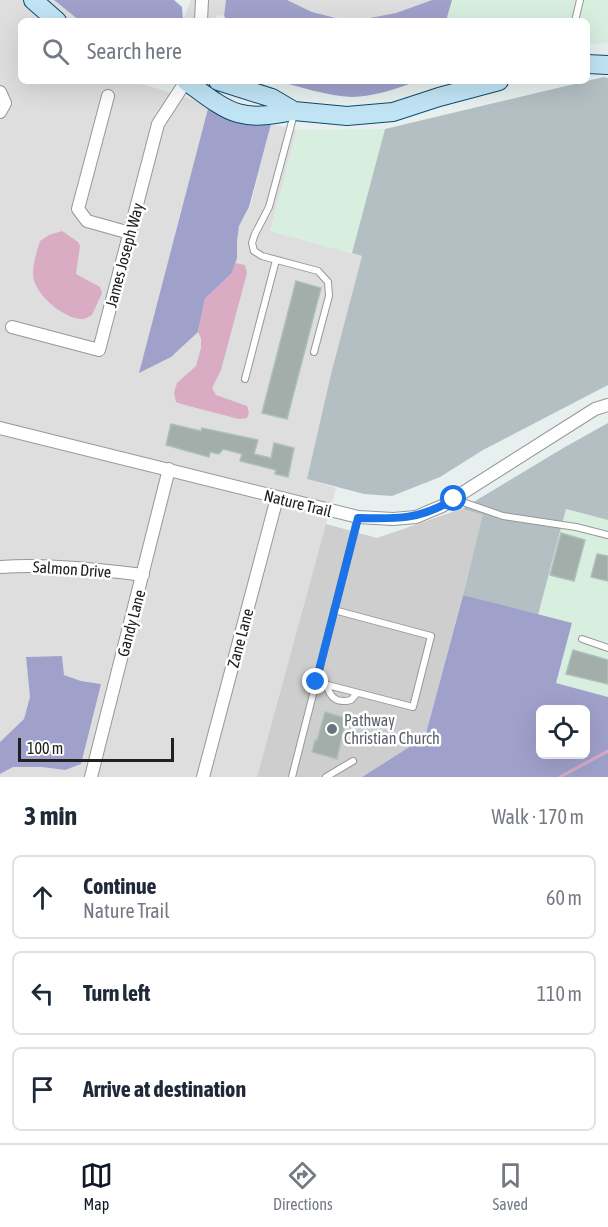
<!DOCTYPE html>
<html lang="en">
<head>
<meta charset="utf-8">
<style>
  :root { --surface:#fff; --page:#f6f6f7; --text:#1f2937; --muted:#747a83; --line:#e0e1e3; --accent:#111827 }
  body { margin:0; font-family:"Asap Condensed",sans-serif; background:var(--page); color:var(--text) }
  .controls { position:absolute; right:18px; bottom:18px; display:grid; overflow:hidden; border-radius:9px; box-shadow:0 6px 24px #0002 }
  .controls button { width:54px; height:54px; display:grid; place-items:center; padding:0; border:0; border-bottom:2px solid var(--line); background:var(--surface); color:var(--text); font:30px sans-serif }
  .scale { position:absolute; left:18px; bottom:15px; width:156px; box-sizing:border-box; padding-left:6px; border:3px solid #202020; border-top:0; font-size:16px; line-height:21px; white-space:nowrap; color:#202020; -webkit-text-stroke:4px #fff; paint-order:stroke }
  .stop { position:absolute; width:18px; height:18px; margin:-14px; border:4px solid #1a73e8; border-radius:50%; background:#fff }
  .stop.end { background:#1a73e8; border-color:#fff; box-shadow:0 2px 6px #0008 }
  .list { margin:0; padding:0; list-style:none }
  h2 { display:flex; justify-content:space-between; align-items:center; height:78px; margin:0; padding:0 24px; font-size:26px }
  h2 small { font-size:20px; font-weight:400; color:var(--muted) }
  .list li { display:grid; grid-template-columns:39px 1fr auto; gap:18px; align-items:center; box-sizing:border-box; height:84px; margin:0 12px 12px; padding:0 12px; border:2px solid var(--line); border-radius:9px }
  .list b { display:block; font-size:22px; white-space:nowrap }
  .list p { margin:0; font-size:20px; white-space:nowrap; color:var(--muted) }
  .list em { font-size:20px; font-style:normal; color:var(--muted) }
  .icon { flex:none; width:33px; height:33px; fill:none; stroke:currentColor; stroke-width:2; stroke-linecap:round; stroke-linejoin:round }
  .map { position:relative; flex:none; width:608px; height:777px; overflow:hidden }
  .search { position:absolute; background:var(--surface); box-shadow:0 6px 24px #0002; left:18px; right:18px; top:18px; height:66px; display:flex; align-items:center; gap:15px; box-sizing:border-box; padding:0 21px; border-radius:9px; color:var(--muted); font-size:22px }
  .sheet { height:366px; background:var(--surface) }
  nav { display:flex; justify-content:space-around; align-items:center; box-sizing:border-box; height:84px; border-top:2px solid var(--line); background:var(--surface); font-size:16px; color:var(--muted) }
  nav a { display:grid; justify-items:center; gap:3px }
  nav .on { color:var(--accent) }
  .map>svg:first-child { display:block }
  .residential { fill:#dddedd }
  .commercial { fill:#d8eedf }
  .religious { fill:#cecece }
  .construction { fill:#b3bfc3 }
  .forest { fill:#a0a1cb; fill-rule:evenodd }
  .water { fill:#d9acc3 }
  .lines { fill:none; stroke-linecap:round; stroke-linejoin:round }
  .stream { stroke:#d9acc3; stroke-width:3 }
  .building { fill:#a3aeaa; stroke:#abc0b9; stroke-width:1.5 }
  .lane-casing { stroke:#979797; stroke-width:8 }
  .street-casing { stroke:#979797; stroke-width:14 }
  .secondary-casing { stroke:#0f4b6e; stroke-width:20 }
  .lane { stroke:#fff; stroke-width:6 }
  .street { stroke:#fff; stroke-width:12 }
  .secondary { stroke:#c1e4f4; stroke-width:18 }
  .route { stroke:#1a73e8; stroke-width:8 }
  .worship-dot { fill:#6b7280; stroke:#fff; stroke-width:2 }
  .labels { text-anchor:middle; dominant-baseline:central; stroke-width:5; stroke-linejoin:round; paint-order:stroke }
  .street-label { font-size:16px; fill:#202020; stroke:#fff }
  .worship-label { font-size:16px; fill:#5b616d; stroke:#fff; text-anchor:start }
</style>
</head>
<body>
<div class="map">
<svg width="608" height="777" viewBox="0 0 608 777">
  <rect width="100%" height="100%" fill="#e7efef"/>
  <path class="residential" d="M0,0H54L79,20L21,21V81H133L209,105L203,317L205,299L217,288L237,258V241L239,226L250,207L271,124L297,130L270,231L362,256L331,374L307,479L336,488L257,777H0V774L13,767H42L65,770L101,684L81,681L64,675L62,656L26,657L30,697L24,720L0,742Z
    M191,0H226L224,16L217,15L216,21H183Z
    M287,0H432L396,13L354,21L312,12Z"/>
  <path class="commercial" d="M452,0H608V43L587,44V21H446Z
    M385,129L352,253L270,231L297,130Z
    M566,509L608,520V697L556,683L572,624L538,615Z"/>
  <path class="religious" d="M461,509L484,515L425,737L362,777H257L326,524L377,538Z"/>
  <path class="construction" d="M604,77L608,78V385L483,450L440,477L392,496L364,494L307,479L331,374L362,256L352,253L385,129Z
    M608,423V520L566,509L538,615L463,595L483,515L462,509L565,447Z"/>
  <path class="forest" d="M54,0H174L182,7L183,21H80Z
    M226,0H287L312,12L348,21H228L224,16Z
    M432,0H452L446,21H354L396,13Z
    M277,81H417C399,88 372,97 352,97C327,96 302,87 277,81Z
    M209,105C228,124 245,125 271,124L249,207L239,226L237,241V258L232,273L205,299L198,332L171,357L139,373Z
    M463,595L572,623L556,683L608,697V777H362L425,737ZM540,710H586V754H540Z
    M62,656L64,675L81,681L101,684L81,764L65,770L42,767H13L0,774V742L24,719L30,697L26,657Z"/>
  <path class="water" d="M62,231L78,242L80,246L76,274L100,287L102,293L92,315C89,316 86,319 83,319C64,320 33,293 33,274C33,263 37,251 40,241L49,235Z
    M235,263L245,265L247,273L221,370L212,388L216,395L247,406L249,413L247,418L239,419L185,405L176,402L174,393L177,383L196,366L201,348V338L198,332L205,299L232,273Z"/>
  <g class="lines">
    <path class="stream" d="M560,777L608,751"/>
  </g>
  <path class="building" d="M296,281L321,288L287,419L262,413Z
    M171,424L201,431L202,428L258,440L254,454L271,458L274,443L294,448L288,477L275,474L276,470L240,461L242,454L223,449L219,454L210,452L209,457L166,445Z
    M561,533L585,540L574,581L550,575Z
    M597,554L608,556V581L591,577Z
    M573,650L608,660V684L566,674Z
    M325,712L346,718L337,759L312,752L315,740L317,741Z"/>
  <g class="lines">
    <g class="lane-casing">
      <path id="lane" d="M575,21L580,0
        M294,114L269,207L255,234L252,243L254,251L262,256L318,271L328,282L329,296L314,352
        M245,379L276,260
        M454,499L503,516L576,527L608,535
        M582,639L608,648
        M316,682L413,707L431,636L334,610
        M326,684C330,697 336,704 351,700L357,693
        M292,777L358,517
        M326,777L353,761"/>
    </g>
    <g class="street-casing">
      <path id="street" d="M201,21L202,0
        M0,92L5,103L0,112
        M108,96L78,209L87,221L130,233
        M12,327L99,350L158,124L186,81
        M0,428L358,517L393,519L416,517L442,506L595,409L608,405
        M0,567C49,564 95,569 143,575
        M91,777L169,469
        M203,777L277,498"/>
    </g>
    <g class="secondary-casing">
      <path id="secondary" d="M33,0L57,21
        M587,64L608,65
        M186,81C231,114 238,122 294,111L272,98L218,81
        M294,111L347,116L393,112L439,97L499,81"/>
    </g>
    <use href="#lane" class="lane"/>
    <use href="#street" class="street"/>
    <use href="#secondary" class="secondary"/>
  </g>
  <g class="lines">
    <path class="route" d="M316,682L358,518C396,519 420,520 454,499"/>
  </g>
  <circle class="worship-dot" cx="332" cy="729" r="6"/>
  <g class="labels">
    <g class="street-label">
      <text transform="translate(124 255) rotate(-75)">James Joseph Way</text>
      <text transform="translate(298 503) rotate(14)">Nature Trail</text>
      <text transform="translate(72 569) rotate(4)">Salmon Drive</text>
      <text transform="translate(131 623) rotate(-75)">Gandy Lane</text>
      <text transform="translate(240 638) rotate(-75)">Zane Lane</text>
    </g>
    <g class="worship-label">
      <text x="344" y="720">Pathway<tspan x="344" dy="18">Christian Church</tspan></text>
    </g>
  </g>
</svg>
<div class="controls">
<button><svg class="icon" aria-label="locate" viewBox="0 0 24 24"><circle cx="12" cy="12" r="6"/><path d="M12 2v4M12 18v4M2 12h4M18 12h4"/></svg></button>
</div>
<div class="scale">100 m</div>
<div class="stop" style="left:454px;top:499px"></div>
<div class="stop end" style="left:316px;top:682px"></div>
<div class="search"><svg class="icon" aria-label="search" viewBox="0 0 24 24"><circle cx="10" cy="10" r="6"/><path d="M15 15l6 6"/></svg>Search here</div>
</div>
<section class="sheet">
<h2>3 min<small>Walk · 170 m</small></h2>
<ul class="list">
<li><svg class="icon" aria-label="ahead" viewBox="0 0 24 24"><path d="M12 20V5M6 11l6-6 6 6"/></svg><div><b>Continue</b><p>Nature Trail</p></div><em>60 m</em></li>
<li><svg class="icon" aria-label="left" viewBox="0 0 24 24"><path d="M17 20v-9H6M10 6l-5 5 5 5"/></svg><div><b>Turn left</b></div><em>110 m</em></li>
<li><svg class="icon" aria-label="arrive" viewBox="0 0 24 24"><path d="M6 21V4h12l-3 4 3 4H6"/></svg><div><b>Arrive at destination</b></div></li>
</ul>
</section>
<nav>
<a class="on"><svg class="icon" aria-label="map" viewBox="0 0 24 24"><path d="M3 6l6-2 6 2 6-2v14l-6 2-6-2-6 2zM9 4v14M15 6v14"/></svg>Map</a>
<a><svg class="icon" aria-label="directions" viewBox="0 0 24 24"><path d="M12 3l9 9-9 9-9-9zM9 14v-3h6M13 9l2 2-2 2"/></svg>Directions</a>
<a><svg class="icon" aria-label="saved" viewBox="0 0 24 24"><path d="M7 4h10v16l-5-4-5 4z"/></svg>Saved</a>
</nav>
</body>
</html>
